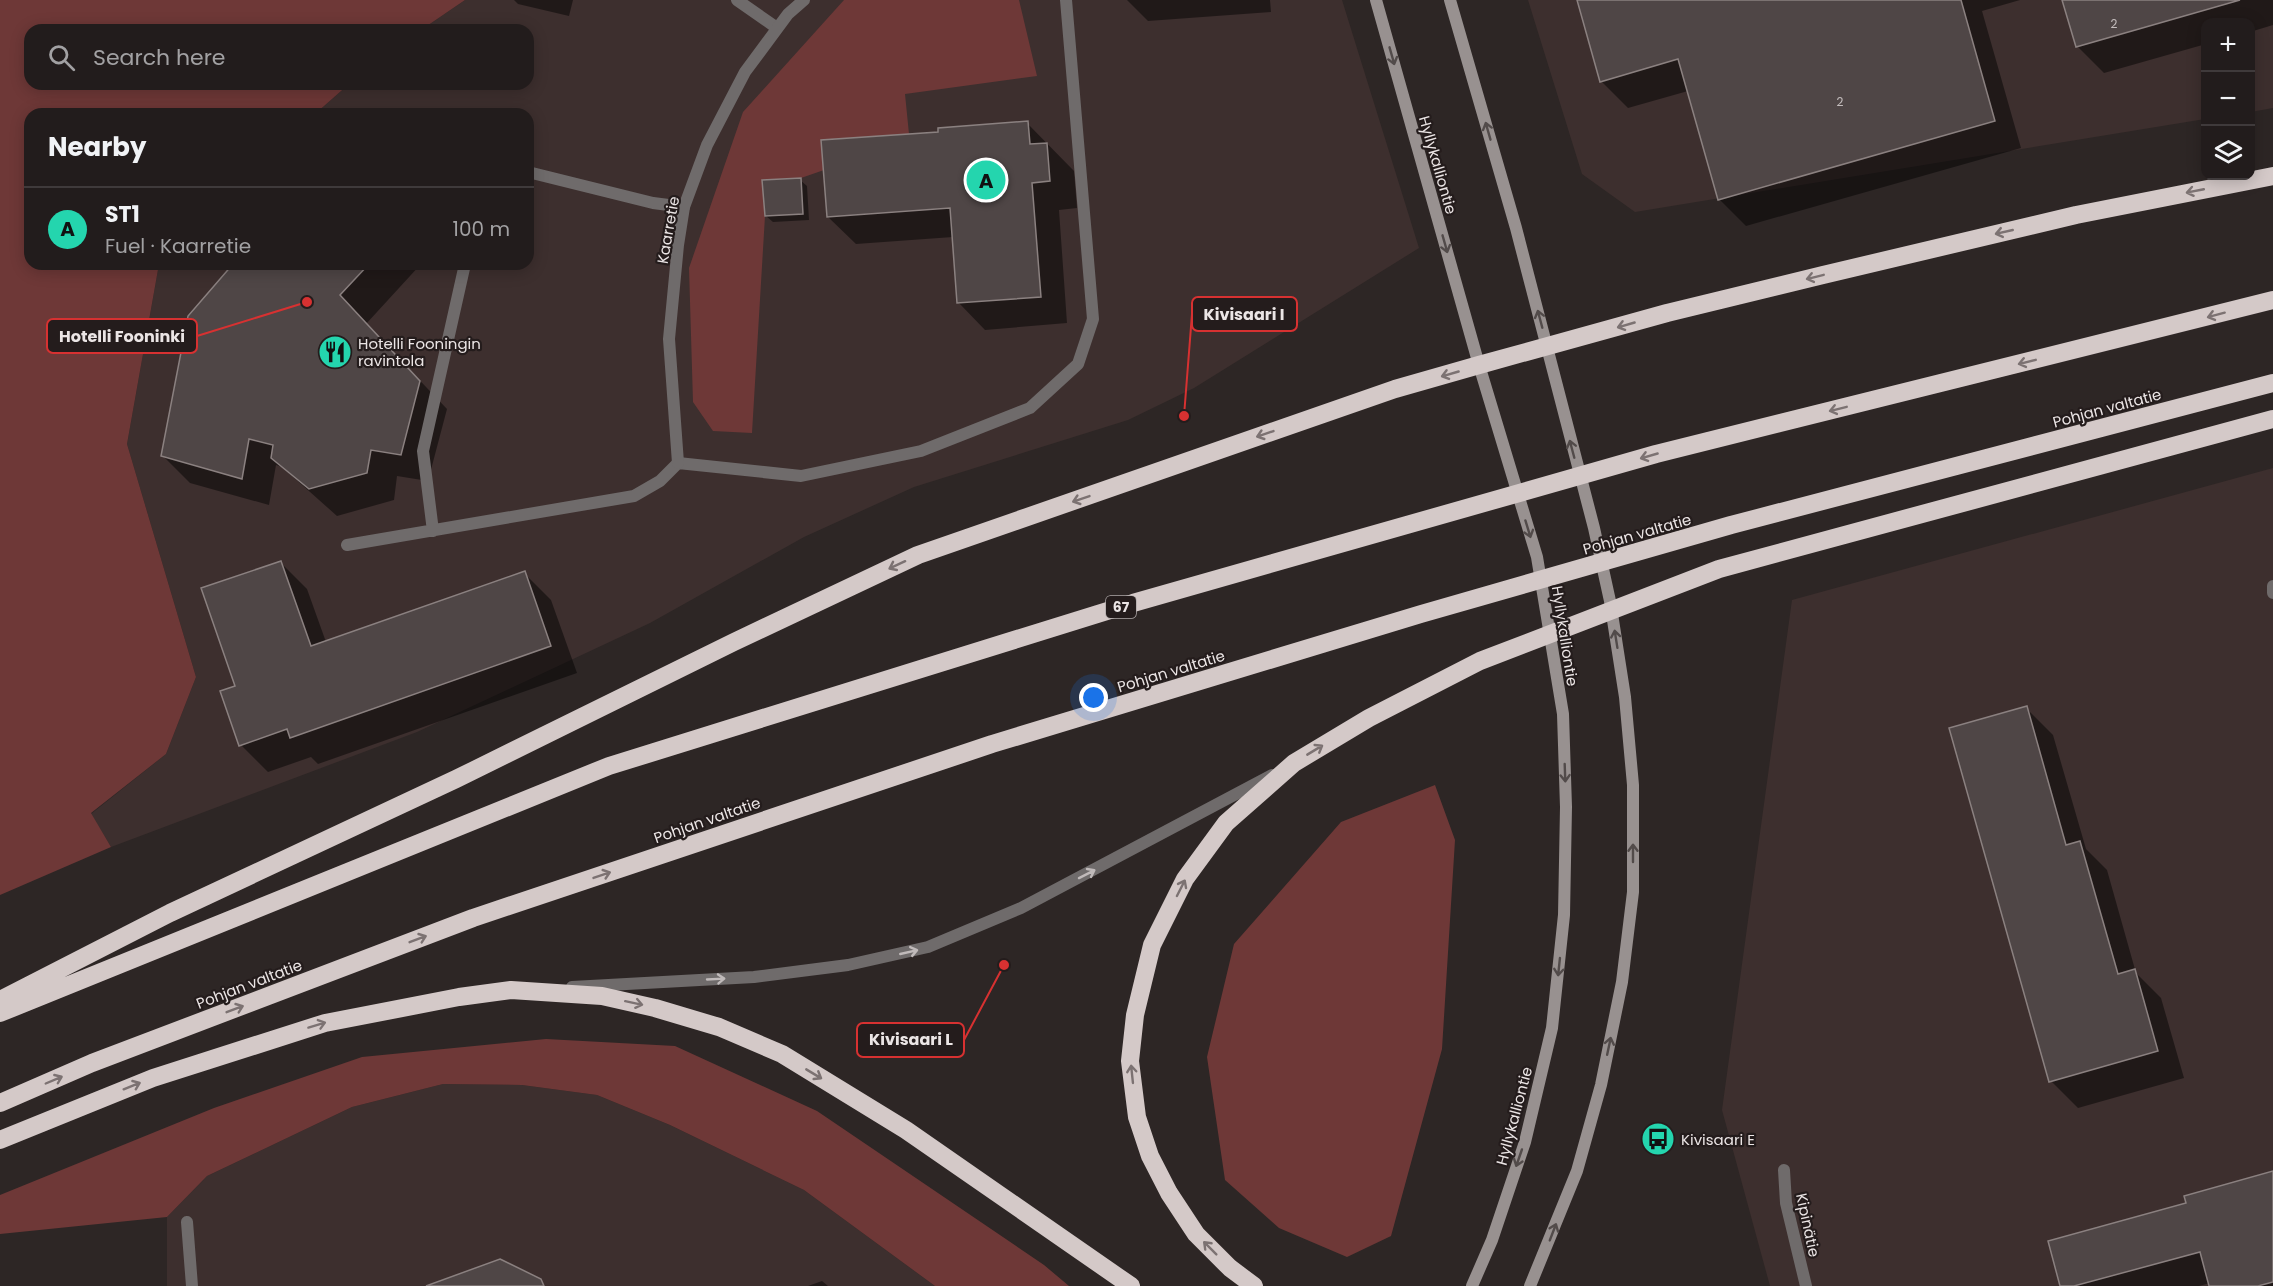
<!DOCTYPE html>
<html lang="en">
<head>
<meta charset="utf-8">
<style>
  :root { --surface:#221c1c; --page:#2e2929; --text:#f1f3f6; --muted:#a2a1a3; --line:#3f3a3b; --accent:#24d5ae }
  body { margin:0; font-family:Poppins,sans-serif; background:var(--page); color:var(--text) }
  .controls { position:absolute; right:18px; top:18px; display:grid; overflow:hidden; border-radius:12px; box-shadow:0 3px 15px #0003 }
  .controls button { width:54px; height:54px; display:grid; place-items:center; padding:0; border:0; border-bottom:2px solid var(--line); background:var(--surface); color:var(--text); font:30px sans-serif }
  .you { position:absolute; left:1094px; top:698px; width:21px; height:21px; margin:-15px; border:4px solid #fff; border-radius:50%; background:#1a73e8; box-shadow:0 0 0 9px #1a73e833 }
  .badge { display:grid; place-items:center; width:39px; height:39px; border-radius:50%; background:var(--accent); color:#111; font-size:20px; font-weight:700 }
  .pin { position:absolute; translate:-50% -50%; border:3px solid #fff; box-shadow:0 2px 6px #0006 }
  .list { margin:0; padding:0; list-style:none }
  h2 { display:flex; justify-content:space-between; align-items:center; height:78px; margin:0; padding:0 24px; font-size:26px }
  h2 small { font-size:20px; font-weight:400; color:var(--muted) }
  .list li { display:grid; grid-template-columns:39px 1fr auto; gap:18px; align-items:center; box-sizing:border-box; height:84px; padding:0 24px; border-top:2px solid var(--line) }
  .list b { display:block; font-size:22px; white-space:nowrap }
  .list p { margin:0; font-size:20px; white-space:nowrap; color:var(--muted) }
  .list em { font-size:20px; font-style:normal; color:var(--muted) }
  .icon { flex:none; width:33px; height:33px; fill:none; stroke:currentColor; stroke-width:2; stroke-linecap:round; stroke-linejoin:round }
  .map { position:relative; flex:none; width:2273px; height:1286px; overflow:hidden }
  .search { position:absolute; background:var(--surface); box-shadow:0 3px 15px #0003; left:24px; top:24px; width:510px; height:66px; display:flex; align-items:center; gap:15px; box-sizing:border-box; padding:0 21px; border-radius:18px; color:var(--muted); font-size:22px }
  .panel { position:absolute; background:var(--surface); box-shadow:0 3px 15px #0003; left:24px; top:108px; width:510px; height:162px; border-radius:18px }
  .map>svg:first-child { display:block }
  .built { fill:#3d2f2e }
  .green { fill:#6e3837 }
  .shadow { fill:#0007 }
  .building { fill:#4f4646; stroke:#8b8180; stroke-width:1.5 }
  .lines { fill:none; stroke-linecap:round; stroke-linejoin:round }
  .lane { stroke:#6f6b6b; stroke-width:12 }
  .street { stroke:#6f6b6b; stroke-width:12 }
  .secondary { stroke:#989190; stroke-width:12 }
  .highway { stroke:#d4c9c8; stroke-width:18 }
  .oneway { stroke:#524b4a }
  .oneway2 { stroke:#7c7272 }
  .oneway3 { stroke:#c0baba }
  .labels { text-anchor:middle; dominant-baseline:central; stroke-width:4.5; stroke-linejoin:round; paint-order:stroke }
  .number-label { font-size:12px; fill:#c4bdbd }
  .shield { fill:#241c1c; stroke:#afa9a9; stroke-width:1.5 }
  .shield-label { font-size:14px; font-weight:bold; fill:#ebe5e5 }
  .street-label { font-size:15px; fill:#ebe5e5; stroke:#241c1c }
  .poi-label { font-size:15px; fill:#ebe5e5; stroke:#241c1c; text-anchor:start }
  .leader { fill:none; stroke:#d73131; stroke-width:2 }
  .callout-dot { fill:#d73131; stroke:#241c1c; stroke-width:2 }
  .callout { fill:#241c1c; stroke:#d73131; stroke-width:2 }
  .callout-label { font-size:16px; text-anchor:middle; font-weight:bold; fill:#ebe5e5 }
</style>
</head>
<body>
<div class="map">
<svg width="2273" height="1286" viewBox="0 0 2273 1286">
  <rect width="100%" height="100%" fill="#2d2625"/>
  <path class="built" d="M465,0H1342L1419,248L1194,388L1128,420L914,487L804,537L650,623L417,732L111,847L91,814L166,754L196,677L127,444L159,264H528V114H315L349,84H528V30H421Z
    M1528,0H2273V108L2251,112L2250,22H2206L2205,119L1635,212L1582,174Z
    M2273,468V1286H1770L1722,1110L1792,600Z
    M443,1084L522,1085L597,1095L670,1125L804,1190L935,1286H167V1217L207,1176L352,1107Z"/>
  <path class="green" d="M0,0H465L421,30H30V84H349L315,114H30V264H159L127,444L196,677L166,754L91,813L111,847L0,895Z
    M844,0H1019L1037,76L905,94L909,134L822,140L824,170L801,178L762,180L765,216L752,433L713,431L693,402L689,268L743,112Z
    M1435,785L1455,840L1442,1049L1391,1236L1347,1257L1279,1228L1225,1180L1207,1057L1234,944L1341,822Z
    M546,1039L675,1046L817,1111L1044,1265L1069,1286H935L804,1190L670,1125L597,1095L522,1085L443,1084L352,1107L207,1176L167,1217L0,1234V1195L214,1108L362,1057Z"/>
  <path class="shadow" d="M514,0H573L569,16L518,4Z
    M1127,0H1270L1271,12L1148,21Z
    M1578,0H2020L1982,11L2021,148L1746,226L1719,199L1688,91L1628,108L1601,81Z
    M2064,0H2273V25L2250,32V22H2206V44L2104,73L2077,46Z
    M1027,123L1074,171L1077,208L1059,210L1067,323L985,330L958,302L953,237L856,244L828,217L939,133Z
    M800,180L807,186L809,220L773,222L766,216Z
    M235,264H421L366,324L447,409L428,481L397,476L394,500L337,516L282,467L276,465L269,505L190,483L163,456Z
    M280,562L307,589L326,642L524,573L551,600L577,673L318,764L311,757L268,772L241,745L237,687Z
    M2026,708L2053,735L2086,849L2107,870L2136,973L2161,998L2184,1078L2078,1108L2051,1081Z
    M2273,1173V1286H2211L2210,1283L2199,1286H2062L2188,1204Z
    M822,1281L828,1286H808Z"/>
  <path class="building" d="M1577,0H1961L1995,121L1718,200L1678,59L1600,82Z
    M2062,0H2240L2076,47Z
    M1028,121L1030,144L1047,143L1050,181L1032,183L1041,297L957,303L950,208L827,217L821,140L938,132V128Z
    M801,178L803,214L765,216L762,180Z
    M233,264H369L340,295L420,381L401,455L371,450L367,473L309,489L271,458L273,445L249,439L242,479L161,456L188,316Z
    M281,561L311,646L525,571L551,646L290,738L287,729L239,746L220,691L235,686L201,588Z
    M2027,706L2066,845L2080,841L2118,974L2135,969L2158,1051L2049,1082L1949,728Z
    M2273,1171V1282L2258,1286H2209L2200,1252L2074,1286H2060L2048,1241L2186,1203L2184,1196Z
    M500,1259L541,1279L544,1286H426Z"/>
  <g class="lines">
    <path class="lane" d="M737,0L777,28
      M528,172L653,203L684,207
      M433,531L423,451L465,264
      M347,545L634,496L660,481L678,463L801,476L921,451L1030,408L1078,364L1093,319L1066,0
      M2273,586V593
      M572,987L754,977L848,965L928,947L1021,908L1272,775"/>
    <path class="street" d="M678,463L669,339L678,245L684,207L707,145L745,72L788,14L804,0
      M1784,1170L1786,1203L1806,1286
      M187,1222L192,1286"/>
    <path class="secondary" d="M1376,0L1479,365L1537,557L1563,714L1566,807L1564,915L1552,1028L1525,1142L1492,1240L1472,1286
      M1450,0L1516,228L1594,528L1610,601L1625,697L1633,785V892L1622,982L1601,1085L1577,1171L1530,1286"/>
    <path class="highway" d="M0,1000L170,913L456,779L734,642L918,555L1395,389L1479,365L1667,313L1823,275L2076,215L2273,176
      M0,1013L609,766L1133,603L1656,454L2273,300
      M0,1103L92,1063L473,918L992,744L1421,614L1731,525L2273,383
      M0,1140L153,1078L325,1023L459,997L511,990L602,996L655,1008L719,1027L782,1054L906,1130L1131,1286
      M1254,1286L1230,1268L1196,1234L1169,1193L1150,1156L1137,1117L1130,1061L1135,1015L1152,945L1185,879L1226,823L1294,763L1369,718L1480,661L1719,569L2273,419"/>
  </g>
  <defs><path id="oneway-shaft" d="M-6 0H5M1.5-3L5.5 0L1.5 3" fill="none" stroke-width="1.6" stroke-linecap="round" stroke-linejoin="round" transform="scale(1.5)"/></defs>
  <g class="oneway">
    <use href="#oneway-shaft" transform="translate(1392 56) rotate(74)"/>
    <use href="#oneway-shaft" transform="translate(1488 131) rotate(-106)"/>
    <use href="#oneway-shaft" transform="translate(1445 244) rotate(74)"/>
    <use href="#oneway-shaft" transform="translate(1540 319) rotate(-105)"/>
    <use href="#oneway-shaft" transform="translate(1572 449) rotate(-105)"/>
    <use href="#oneway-shaft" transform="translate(1528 529) rotate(73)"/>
    <use href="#oneway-shaft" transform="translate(1616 639) rotate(-99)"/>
    <use href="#oneway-shaft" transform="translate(1565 773) rotate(88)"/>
    <use href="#oneway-shaft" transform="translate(1633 853) rotate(-90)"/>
    <use href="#oneway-shaft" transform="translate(1559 967) rotate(96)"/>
    <use href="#oneway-shaft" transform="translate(1609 1046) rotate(-78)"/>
    <use href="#oneway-shaft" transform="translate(1519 1158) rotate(109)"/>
    <use href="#oneway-shaft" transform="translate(1553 1232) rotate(-69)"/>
  </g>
  <g class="oneway2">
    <use href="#oneway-shaft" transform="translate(2195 191) rotate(169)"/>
    <use href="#oneway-shaft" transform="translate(2004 232) rotate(167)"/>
    <use href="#oneway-shaft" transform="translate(1815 277) rotate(166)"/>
    <use href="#oneway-shaft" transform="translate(2216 315) rotate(165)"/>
    <use href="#oneway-shaft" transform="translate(1626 325) rotate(164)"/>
    <use href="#oneway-shaft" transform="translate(2027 362) rotate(166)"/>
    <use href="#oneway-shaft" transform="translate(1450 374) rotate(164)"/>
    <use href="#oneway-shaft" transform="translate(1838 409) rotate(166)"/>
    <use href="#oneway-shaft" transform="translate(1265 434) rotate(161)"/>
    <use href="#oneway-shaft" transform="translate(1649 456) rotate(164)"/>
    <use href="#oneway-shaft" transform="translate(1081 499) rotate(161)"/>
    <use href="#oneway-shaft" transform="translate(897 565) rotate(155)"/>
    <use href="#oneway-shaft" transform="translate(1315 750) rotate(-31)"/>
    <use href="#oneway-shaft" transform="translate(602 875) rotate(-19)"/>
    <use href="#oneway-shaft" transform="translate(1181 888) rotate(-63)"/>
    <use href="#oneway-shaft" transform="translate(418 939) rotate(-21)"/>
    <use href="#oneway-shaft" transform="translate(634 1003) rotate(12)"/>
    <use href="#oneway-shaft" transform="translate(235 1009) rotate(-21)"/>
    <use href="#oneway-shaft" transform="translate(317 1025) rotate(-17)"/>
    <use href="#oneway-shaft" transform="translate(814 1074) rotate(31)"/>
    <use href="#oneway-shaft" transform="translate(1132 1074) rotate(-96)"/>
    <use href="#oneway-shaft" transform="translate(54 1080) rotate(-23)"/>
    <use href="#oneway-shaft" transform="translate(132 1086) rotate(-22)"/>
    <use href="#oneway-shaft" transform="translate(1210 1248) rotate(-135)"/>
  </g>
  <g class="oneway3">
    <use href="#oneway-shaft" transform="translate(1087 874) rotate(-27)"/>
    <use href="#oneway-shaft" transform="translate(909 952) rotate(-13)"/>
    <use href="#oneway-shaft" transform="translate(716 979) rotate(-3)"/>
  </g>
  <defs>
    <g id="restaurant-disc" transform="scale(1.725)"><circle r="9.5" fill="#24d5ae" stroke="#241c1c"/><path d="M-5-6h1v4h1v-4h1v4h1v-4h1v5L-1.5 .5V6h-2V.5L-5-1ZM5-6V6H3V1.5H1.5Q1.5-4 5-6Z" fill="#111"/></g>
    <g id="bus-disc" transform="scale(1.725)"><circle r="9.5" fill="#24d5ae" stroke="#241c1c"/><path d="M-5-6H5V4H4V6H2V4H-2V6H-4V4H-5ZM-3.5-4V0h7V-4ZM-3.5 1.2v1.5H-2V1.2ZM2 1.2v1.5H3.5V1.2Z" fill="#111"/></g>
  </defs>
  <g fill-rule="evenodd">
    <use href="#restaurant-disc" x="335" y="352"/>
    <use href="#bus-disc" x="1658" y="1139"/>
  </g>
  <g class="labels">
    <g class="number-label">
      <text x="2114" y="23">2</text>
      <text x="1840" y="101">2</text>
    </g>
    <rect class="shield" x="1106" y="596" width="30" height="22" rx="4.5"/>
    <g class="shield-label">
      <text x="1121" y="607">67</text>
    </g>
    <g class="street-label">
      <text transform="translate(1438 165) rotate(74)">Hyllykalliontie</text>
      <text transform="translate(668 230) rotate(-80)">Kaarretie</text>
      <text transform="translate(2107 408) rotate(-15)">Pohjan valtatie</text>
      <text transform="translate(1637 534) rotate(-16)">Pohjan valtatie</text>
      <text transform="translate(1565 636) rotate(81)">Hyllykalliontie</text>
      <text transform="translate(1171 671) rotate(-17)">Pohjan valtatie</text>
      <text transform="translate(707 820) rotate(-19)">Pohjan valtatie</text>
      <text transform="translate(249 984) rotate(-21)">Pohjan valtatie</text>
      <text transform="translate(1514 1116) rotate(-75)">Hyllykalliontie</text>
      <text transform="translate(1808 1225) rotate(78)">Kipinätie</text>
    </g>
    <g class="poi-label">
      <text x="358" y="343">Hotelli Fooningin<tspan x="358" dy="17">ravintola</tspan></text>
      <text x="1681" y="1139">Kivisaari E</text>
    </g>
  </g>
  <path class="leader" d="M1184 416L1192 314M307 302L197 336M1004 965L964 1040"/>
  <g class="callout-dot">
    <circle cx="1184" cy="416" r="6"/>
    <circle cx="307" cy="302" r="6"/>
    <circle cx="1004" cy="965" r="6"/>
  </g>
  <g class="callout">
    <rect x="1192" y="297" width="105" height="34" rx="6"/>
    <rect x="47" y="319" width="150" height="34" rx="6"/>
    <rect x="857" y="1023" width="107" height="34" rx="6"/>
  </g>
  <g class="callout-label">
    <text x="1244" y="320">Kivisaari I</text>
    <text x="122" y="342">Hotelli Fooninki</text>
    <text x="911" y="1045">Kivisaari L</text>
  </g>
</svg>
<div class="controls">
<button>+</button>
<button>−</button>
<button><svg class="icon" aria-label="layers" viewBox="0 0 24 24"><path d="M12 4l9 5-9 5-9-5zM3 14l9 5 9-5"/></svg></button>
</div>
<div class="you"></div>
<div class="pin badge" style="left:986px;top:180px">A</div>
<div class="search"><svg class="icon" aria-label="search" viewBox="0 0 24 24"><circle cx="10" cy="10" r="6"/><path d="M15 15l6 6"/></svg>Search here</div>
<section class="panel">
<h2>Nearby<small></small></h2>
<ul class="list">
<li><span class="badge">A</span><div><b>ST1</b><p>Fuel · Kaarretie</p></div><em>100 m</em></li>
</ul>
</section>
</div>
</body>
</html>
